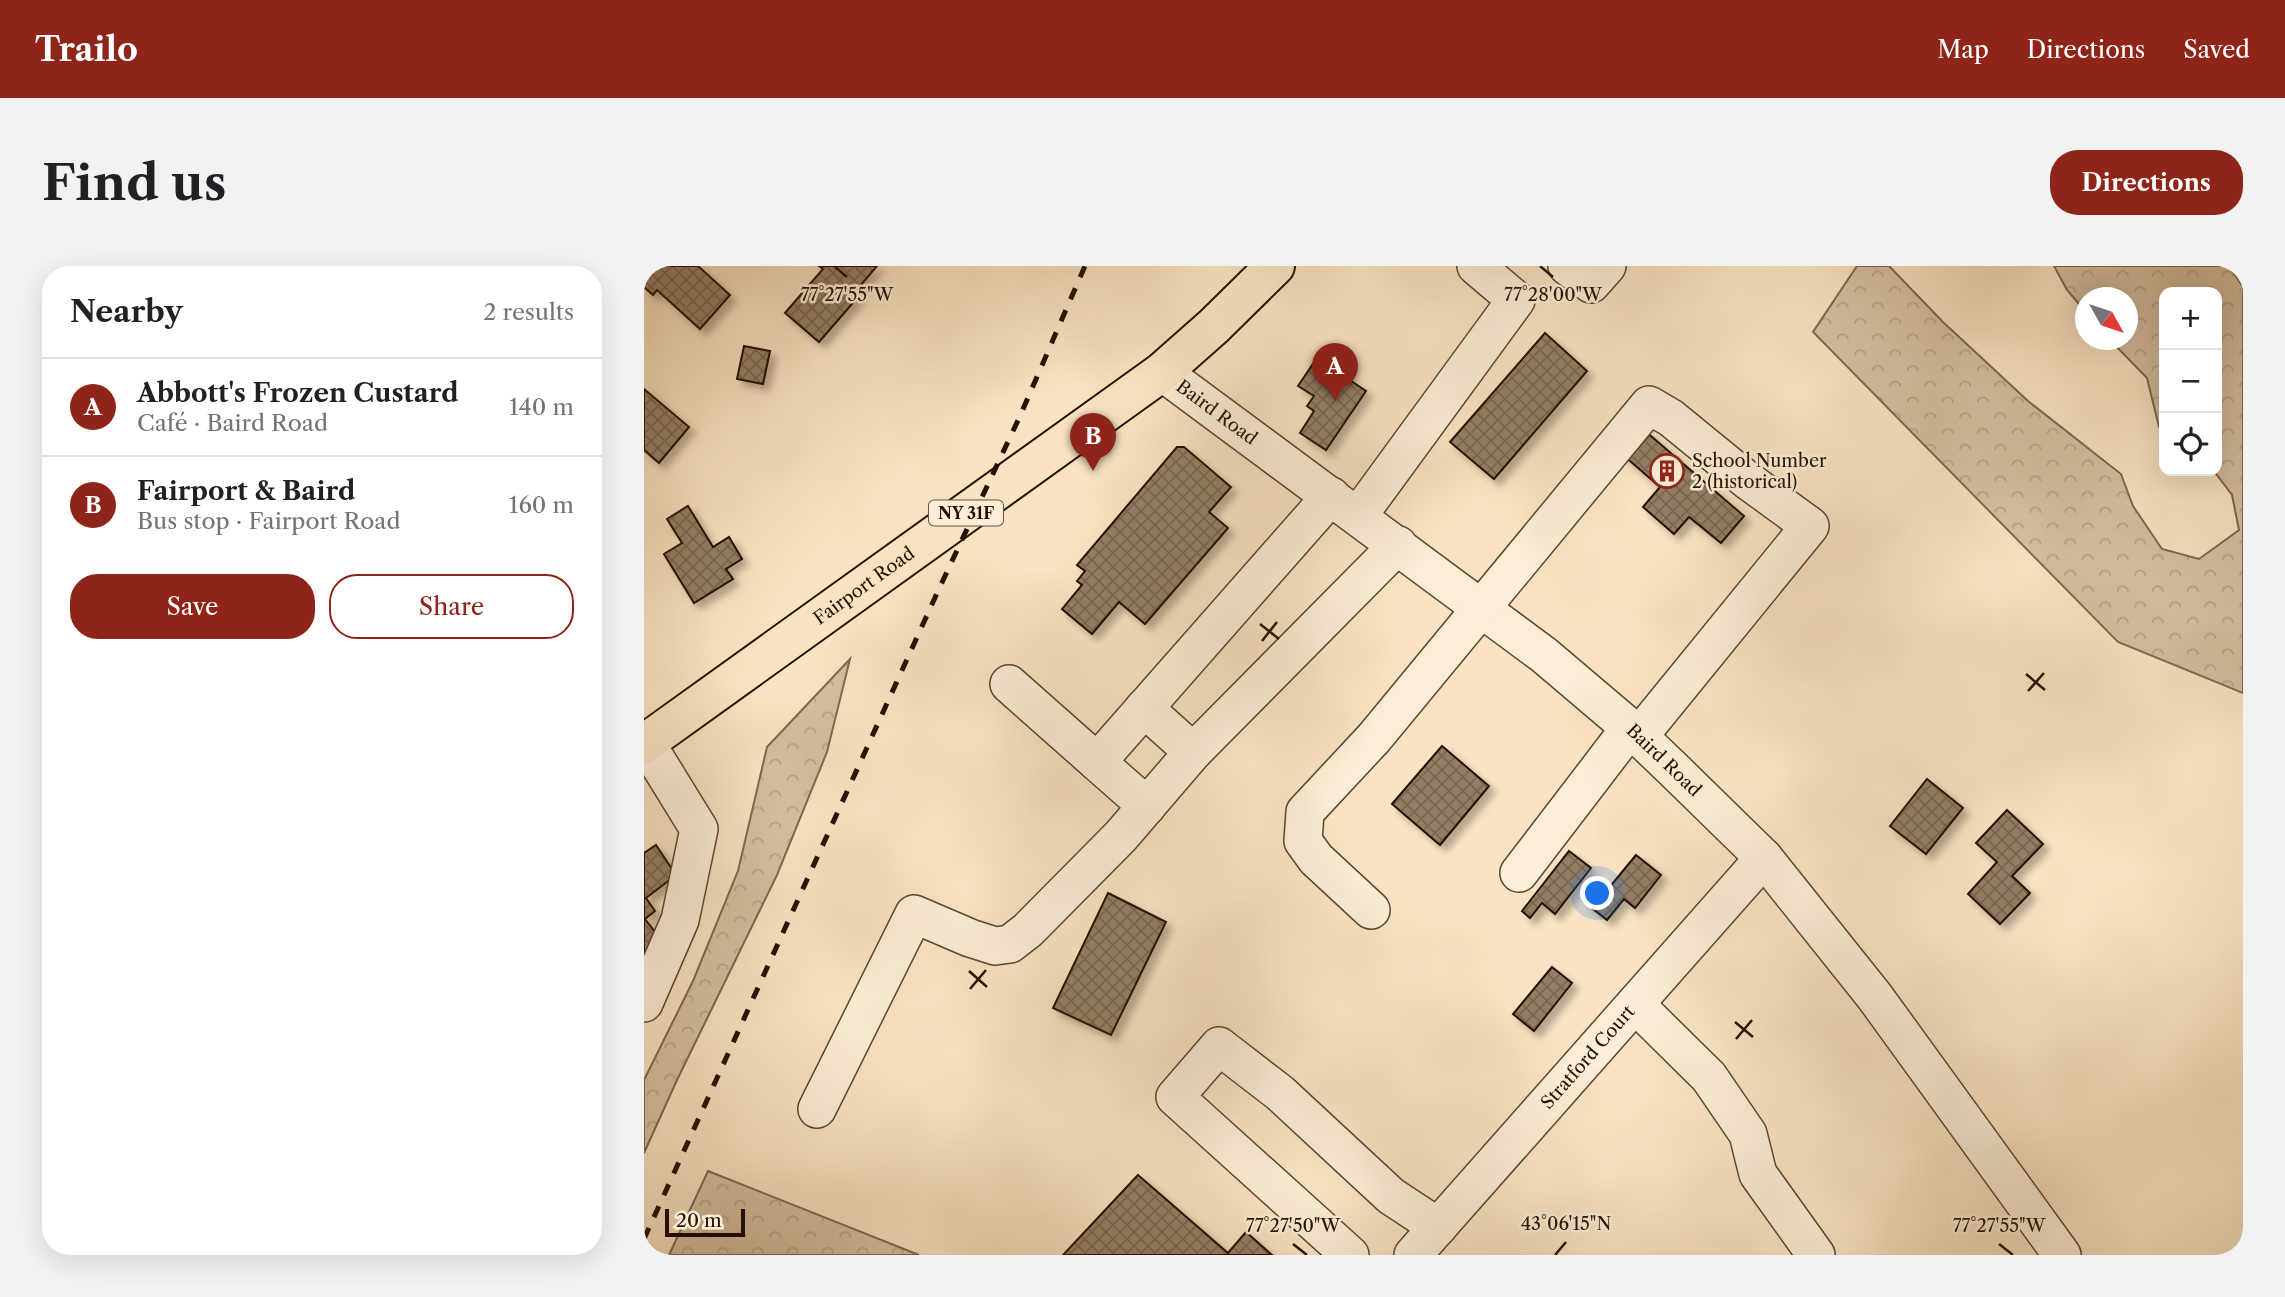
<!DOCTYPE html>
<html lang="en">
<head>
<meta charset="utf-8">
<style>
  :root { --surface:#fff; --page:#f2f2f2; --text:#202124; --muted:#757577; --line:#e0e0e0; --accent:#8f2418 }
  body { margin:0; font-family:"Libre Caslon Text",serif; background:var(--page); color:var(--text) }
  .controls { position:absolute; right:21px; top:21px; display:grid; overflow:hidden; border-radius:14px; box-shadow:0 7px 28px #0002 }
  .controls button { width:63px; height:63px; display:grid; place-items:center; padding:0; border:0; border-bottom:2px solid var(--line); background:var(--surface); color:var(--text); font:35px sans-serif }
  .compass { position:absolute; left:1431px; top:21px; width:63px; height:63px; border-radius:50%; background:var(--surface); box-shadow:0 7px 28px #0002; rotate:130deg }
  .scale { position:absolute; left:21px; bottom:18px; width:80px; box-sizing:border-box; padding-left:7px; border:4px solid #251100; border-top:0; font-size:19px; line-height:24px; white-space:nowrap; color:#251100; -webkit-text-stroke:5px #fbedd7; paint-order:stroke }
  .you { position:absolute; left:954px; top:628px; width:24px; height:24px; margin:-18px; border:5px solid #fff; border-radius:50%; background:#1a73e8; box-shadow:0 0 0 10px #1a73e833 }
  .badge { display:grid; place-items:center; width:46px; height:46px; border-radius:50%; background:var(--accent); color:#fff; font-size:23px; font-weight:700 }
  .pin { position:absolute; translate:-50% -58px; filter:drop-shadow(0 2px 4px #0008) }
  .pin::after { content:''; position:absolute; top:37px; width:24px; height:21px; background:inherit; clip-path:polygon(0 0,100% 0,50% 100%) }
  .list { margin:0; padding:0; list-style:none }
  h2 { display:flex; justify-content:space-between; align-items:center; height:91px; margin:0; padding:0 28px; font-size:30px }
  h2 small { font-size:23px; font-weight:400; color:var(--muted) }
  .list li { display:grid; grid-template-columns:46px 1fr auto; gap:21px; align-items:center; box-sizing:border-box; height:98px; padding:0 28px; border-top:2px solid var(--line) }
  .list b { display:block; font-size:26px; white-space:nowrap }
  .list p { margin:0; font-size:23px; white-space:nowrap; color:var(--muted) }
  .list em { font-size:23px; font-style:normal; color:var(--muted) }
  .actions { display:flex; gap:14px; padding:21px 28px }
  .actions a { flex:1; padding:16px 0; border:2px solid var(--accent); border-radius:28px; text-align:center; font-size:24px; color:var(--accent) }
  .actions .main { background:var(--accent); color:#fff }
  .icon { flex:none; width:38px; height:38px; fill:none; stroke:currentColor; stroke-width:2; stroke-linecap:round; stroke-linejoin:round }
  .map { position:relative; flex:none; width:1599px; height:989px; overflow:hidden; border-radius:28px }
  header { display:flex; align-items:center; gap:42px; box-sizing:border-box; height:98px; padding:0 35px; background:var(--accent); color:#fff }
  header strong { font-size:33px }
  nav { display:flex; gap:38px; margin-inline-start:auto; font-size:24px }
  .intro { display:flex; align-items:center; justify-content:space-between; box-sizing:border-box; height:168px; padding:0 42px }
  h1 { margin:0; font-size:49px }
  .button { padding:18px 32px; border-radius:28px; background:var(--accent); color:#fff; font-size:24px; font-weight:700 }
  main { display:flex; gap:42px; padding:0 42px }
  aside { flex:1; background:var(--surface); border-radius:28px; box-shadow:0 7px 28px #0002 }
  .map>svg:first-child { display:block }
  .forest { fill:url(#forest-crowns); stroke:#7d6850; stroke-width:2 }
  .building { fill:url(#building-cross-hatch); stroke:#251100; stroke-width:2; filter:url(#shadow) }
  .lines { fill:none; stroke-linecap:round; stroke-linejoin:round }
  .minor-casing { stroke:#5a4630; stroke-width:40 }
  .major-casing { stroke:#251100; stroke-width:42 }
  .minor { stroke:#fbedd7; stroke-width:37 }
  .major { stroke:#f9e3c2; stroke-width:38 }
  .rail { stroke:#251100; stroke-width:5; stroke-dasharray:12 12; stroke-linecap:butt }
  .ticks { fill:none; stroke:#251100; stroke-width:2.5 }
  .labels { text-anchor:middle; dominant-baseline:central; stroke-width:5; stroke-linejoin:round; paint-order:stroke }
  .shield { fill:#fbedd7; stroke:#655340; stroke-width:2 }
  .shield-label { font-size:16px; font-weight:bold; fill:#251100 }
  .street-label { font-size:18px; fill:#251100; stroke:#fbedd7 }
  .poi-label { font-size:18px; fill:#251100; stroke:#fbedd7; text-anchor:start }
  .ticks-label { font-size:18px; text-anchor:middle; fill:#251100; stroke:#fbedd7; stroke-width:5; stroke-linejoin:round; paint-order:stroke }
</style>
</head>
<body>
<header>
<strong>Trailo</strong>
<nav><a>Map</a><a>Directions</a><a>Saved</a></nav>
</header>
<div class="intro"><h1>Find us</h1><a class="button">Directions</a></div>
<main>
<aside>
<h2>Nearby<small>2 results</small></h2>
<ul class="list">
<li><span class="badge">A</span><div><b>Abbott's Frozen Custard</b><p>Café · Baird Road</p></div><em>140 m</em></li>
<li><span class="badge">B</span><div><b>Fairport &amp; Baird</b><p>Bus stop · Fairport Road</p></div><em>160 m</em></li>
</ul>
<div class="actions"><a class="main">Save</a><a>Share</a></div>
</aside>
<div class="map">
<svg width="1599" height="989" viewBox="0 0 1599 989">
  <defs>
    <pattern id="forest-crowns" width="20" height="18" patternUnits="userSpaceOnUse" patternTransform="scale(1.75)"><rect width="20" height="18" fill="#d5bfa1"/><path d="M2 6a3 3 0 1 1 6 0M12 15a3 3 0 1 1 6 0" fill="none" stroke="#b7a389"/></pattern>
    <pattern id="building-cross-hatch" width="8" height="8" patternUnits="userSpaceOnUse" patternTransform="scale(1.75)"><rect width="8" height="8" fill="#937e65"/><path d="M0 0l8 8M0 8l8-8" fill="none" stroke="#786651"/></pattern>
    <filter id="shadow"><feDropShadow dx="6" dy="6" stdDeviation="3.5" flood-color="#0004"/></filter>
  </defs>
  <rect width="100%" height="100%" fill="#f9e3c2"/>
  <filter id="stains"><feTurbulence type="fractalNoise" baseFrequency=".00286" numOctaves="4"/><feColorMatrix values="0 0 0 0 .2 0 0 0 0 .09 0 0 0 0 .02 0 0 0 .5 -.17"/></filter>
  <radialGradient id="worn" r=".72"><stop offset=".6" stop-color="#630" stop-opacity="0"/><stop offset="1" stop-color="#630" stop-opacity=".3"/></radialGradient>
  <path class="forest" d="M1213,0H1245L1299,56L1384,135L1477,208L1489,240L1518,283L1555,293L1595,264L1588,229L1570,205H1573V26H1520V165L1515,161L1503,112L1466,74H1484V32H1442L1441,45L1423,24L1410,0H1585L1599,21V427L1474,376L1169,66Z
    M206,393L183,486L133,609L33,814L0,887V814L49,715L94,605L123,481Z
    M64,905L275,989H25Z"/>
  <path class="building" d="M0,0H54L86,29L56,63L13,24L9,29L0,21Z
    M175,0H233L210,27L214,31L175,76L141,47L179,3Z
    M901,67L943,105L850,213L806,176Z
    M100,80L126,85L119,118L93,113Z
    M673,92L722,125L682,184L656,167L670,145L663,140L670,130L654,120Z
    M0,123L45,161L15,197L0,184Z
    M1000,164L1100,250L1077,277L1045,251L1030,268L999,241L1016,221L979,189Z
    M533,181H540L587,221L565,246L584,262L501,358L475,336L448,368L418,343L438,319L433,315L441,305L433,299Z
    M44,240L69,281L85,271L98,293L82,303L89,313L50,337L20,288L38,277L23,253Z
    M798,480L845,520L796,579L748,538Z
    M1283,513L1319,542L1282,588L1246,560Z
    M1363,544L1399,578L1368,610L1386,627L1356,658L1324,628L1353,596L1332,577Z
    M12,579L32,609L2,632L11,645L1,653L22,680L0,698V587Z
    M925,585L947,602L911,648L898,637L886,652L878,645Z
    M992,589L1017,609L991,642L980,633L963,654L939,635L946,627L955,634Z
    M464,627L522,656L467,769L409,742Z
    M908,701L928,717L890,765L869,748Z
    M494,909L584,987L602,966L628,989H419Z"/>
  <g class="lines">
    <g class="minor-casing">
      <g id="minor">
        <path d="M923,0L947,18L963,0"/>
        <path id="s1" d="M518,106L900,389L986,462L1030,504L1120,592L1231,731L1418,989"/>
        <path d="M714,250L872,34L832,0"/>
        <path d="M365,418L453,496L687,230"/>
        <path d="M500,442L549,486"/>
        <path d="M453,496L503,540"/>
        <path d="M875,607L986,462"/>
        <path d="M727,644L672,593L659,575L661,546L730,472L1005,139L1027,152L1103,214L1166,260L995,470"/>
        <path d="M0,737L36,654L55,563L2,477"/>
        <path d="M991,738L1065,811L1104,868L1114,908L1172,989"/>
        <path d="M173,843L270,648L326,672L351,680L366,678L384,664L477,570L549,486L754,279"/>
        <path d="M706,989L531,831L575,780L636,827L747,930L794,961"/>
        <path id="s2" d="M769,989L1120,592"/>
      </g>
    </g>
    <g class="major-casing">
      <g id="major">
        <path id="s3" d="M0,478L518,106L570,60L631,0"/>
      </g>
    </g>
    <use href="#minor" class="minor"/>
    <use href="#major" class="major"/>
    <path class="rail" d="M0,973L294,325L376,150L441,0"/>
  </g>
  <path class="ticks" d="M190,0L203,11M896,0L909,11M616,358L635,373M618,375L633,356M1382,408L1401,424M1384,425L1400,407M325,705L343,721M326,723L342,704M1091,756L1109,771M1092,773L1108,754M649,978L663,989M1355,978L1369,989M911,989L922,976"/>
  <defs>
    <g id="building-ring" transform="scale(1.75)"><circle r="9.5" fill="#fbedd7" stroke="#8f2418" stroke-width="1.5"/><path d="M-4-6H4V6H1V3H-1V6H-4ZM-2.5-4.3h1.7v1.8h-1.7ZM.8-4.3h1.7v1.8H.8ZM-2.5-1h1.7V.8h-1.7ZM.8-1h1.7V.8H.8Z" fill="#8f2418"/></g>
  </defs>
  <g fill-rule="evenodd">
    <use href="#building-ring" x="1023" y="205"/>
  </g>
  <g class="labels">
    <rect class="shield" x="285" y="234.5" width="74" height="25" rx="5"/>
    <g class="shield-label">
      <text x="322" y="247">NY 31F</text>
    </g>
    <g class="street-label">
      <text stroke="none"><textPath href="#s1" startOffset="68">Baird Road</textPath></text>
      <text stroke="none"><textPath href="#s3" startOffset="271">Fairport Road</textPath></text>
      <text stroke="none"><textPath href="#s1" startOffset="635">Baird Road</textPath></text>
      <text stroke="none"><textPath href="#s2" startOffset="264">Stratford Court</textPath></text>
    </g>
    <g class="poi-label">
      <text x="1048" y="195">School Number<tspan x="1048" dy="21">2 (historical)</tspan></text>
    </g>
  </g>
  <g class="ticks-label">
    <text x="909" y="35">77°28'00"W</text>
    <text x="203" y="35">77°27'55"W</text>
    <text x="922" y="964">43°06'15"N</text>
    <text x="649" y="966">77°27'50"W</text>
    <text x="1355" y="966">77°27'55"W</text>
  </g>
  <rect width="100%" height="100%" filter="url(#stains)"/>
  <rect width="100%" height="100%" fill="url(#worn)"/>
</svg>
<div class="controls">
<button>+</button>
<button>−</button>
<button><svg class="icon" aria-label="locate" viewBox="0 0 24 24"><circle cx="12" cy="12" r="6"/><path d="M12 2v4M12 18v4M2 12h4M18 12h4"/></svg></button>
</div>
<svg class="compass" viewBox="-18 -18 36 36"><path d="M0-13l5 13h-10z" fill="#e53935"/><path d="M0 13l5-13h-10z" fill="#757577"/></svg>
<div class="scale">20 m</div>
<div class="you"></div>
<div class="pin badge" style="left:691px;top:135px">A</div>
<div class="pin badge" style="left:449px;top:205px">B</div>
</div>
</main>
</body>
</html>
